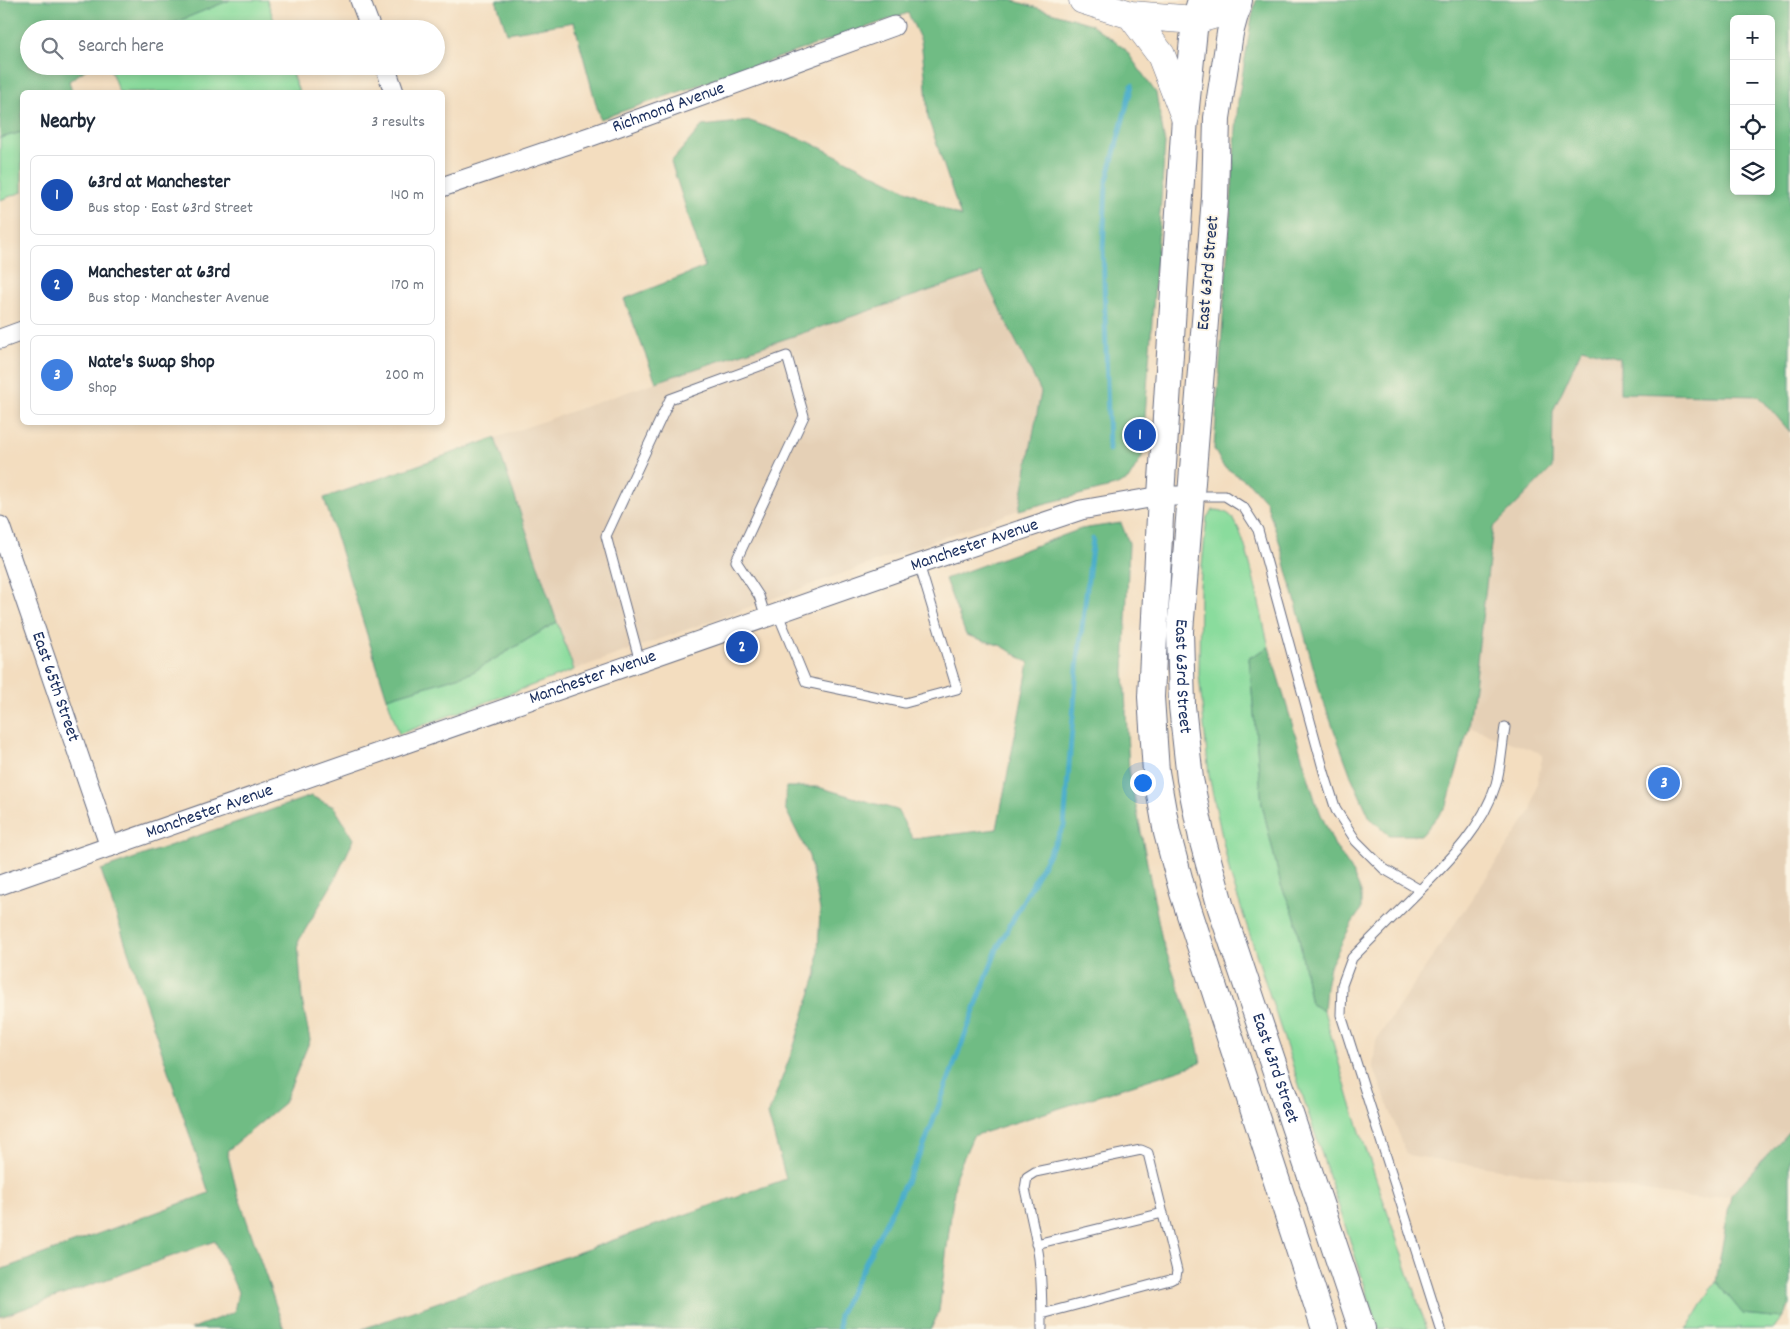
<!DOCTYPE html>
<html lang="en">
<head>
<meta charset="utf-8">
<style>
  :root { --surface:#fff; --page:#f6f6f7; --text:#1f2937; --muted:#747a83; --line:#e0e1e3; --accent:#c8321e }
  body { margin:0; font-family:Dekko,sans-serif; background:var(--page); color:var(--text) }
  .controls { position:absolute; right:15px; top:15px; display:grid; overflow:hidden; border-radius:8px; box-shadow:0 2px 8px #0003 }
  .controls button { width:45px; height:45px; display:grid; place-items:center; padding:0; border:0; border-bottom:1px solid var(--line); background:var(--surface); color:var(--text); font:25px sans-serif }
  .you { position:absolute; left:1142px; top:782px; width:18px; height:18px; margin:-12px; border:4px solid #fff; border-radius:50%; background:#1a73e8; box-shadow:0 0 0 8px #1a73e833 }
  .badge { display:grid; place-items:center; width:32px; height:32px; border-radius:50%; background:var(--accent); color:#fff; font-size:16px; font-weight:700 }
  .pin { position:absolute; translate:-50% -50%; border:2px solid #fff; box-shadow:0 1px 5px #0006 }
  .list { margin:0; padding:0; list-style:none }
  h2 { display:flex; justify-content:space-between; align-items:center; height:65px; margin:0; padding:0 20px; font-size:21px }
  h2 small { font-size:16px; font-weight:400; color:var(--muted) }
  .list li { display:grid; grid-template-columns:32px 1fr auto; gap:15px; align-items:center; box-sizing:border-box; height:80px; margin:0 10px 10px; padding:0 10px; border:1px solid var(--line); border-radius:8px }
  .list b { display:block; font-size:19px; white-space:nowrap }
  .list p { margin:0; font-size:16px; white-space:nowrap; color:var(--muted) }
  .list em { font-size:16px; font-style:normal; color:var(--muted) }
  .icon { flex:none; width:28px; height:28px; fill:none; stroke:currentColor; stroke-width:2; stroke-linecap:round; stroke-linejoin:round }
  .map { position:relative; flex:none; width:1790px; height:1329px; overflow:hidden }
  .search { position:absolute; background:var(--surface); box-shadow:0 2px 8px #0003; left:20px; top:20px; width:425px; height:55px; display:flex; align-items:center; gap:12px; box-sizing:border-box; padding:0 18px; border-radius:28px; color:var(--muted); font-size:19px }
  .panel { position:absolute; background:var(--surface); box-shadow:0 2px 8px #0003; left:20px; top:90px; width:425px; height:335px; border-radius:8px }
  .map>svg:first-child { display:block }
  .built { fill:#e5d0b6 }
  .green { fill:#8adc9d; stroke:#52867e }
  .forest { fill:#6fbc84; stroke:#457671; fill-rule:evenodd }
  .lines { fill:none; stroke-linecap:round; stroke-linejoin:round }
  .stream { stroke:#4caecb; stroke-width:5 }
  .service-casing { stroke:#676c80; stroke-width:11 }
  .minor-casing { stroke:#676c80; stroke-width:21 }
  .secondary-casing { stroke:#676c80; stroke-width:28 }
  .motorway-casing { stroke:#676c80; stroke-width:29 }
  .service { stroke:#fff; stroke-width:9 }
  .minor { stroke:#fff; stroke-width:19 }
  .secondary { stroke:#fff; stroke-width:26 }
  .motorway { stroke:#fff; stroke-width:28 }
  .labels { text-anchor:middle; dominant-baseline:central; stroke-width:4; stroke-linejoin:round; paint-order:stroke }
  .street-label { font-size:18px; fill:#1b2f5e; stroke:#fcf5e5 }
</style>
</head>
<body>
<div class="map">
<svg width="1790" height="1329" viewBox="0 0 1790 1329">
  <rect width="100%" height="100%" fill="#fcf5e5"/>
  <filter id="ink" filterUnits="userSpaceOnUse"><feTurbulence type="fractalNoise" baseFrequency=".02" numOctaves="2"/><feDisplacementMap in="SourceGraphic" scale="10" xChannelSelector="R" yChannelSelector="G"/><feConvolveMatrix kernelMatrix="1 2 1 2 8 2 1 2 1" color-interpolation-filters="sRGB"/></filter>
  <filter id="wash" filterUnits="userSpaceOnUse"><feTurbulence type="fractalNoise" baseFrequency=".0096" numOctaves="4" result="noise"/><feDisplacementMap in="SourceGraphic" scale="20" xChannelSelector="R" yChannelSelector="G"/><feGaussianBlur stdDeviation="1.12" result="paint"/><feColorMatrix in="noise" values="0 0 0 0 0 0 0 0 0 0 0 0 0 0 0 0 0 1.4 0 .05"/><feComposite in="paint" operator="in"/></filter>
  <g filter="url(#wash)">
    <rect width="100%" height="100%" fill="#f3ddbf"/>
    <path class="built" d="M982,273L1041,392L1019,510L574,670L495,438L656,382Z
      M1582,348L1620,358V393L1760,396L1790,432V1130L1731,1195L1697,1199L1407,1155L1373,1066L1376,1040L1531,811L1543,754L1469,727L1493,528L1552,468L1553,411Z"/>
    <path class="green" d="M230,0H267L277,29H159Z
      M109,66H289L299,92H119Z
      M22,132V192L0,200V138Z
      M1213,510C1220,510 1225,511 1231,516C1247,532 1262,621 1269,647L1249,658L1262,804L1281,885L1295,917L1311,1004L1324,1011L1350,1102L1427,1329H1379L1230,874L1209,776L1199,674L1200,585L1207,517Z
      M557,622L574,670L399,734L387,698L471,673Z
      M1716,1281L1743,1314L1782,1318L1774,1329H1686L1689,1327Z"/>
    <path class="forest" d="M0,0H230L159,29H29V66H91L69,81L72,92H22V132L0,138Z
      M496,0H1011L1091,24L1125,49L1156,93L1165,144L1142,457L1128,480L1115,486L1019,510L1041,392L982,273L656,382L624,299L705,267L671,162L702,126L750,121L809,142L961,217L928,118L925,74L921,41L908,13L600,119L574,22L507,33Z
      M1256,0H1790V432L1759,396L1620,393V358L1582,348L1553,411L1552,468L1493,528L1469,727L1447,805L1422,835H1389L1370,818L1351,776L1320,692L1279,541L1266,502L1249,483L1223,466L1214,449L1238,101L1252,17ZM1734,19H1771V191H1734Z
      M495,438L557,622L471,673L387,698L324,498Z
      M1121,523L1129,543L1124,672L1129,770L1162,940L1195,1033L1201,1063L973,1136L956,1175L939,1311L931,1329H362L786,1179L768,1115L793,1049L817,973L820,910L809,856L785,808L786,787H818L897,810L913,839L997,829L1029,663L1002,646L966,635L945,579L1081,529Z
      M1269,647L1316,803L1335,846L1351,869L1361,892V910L1352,923L1330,966L1326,987L1324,1011L1311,1004L1295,917L1281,885L1262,804L1249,658Z
      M311,796L334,807L354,839L334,881L298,942L302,1000L310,1040L284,1103L227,1151L237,1192L284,1329H191L234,1312L238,1292L215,1241L0,1317V1270L209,1193L101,870Z
      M1790,1130V1305L1782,1318L1743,1314L1716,1281L1731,1195Z"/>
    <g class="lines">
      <path class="stream" d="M1109,450L1103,249L1106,184L1132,85
        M839,1329V1315L923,1148L997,949L1064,826L1077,668L1093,539"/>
    </g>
  </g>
  <g filter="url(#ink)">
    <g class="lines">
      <g class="service-casing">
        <path id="service" d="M1194,496H1225L1244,508L1258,530L1324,772L1336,810L1356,841L1384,869L1420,890L1352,958L1342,985L1341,1015L1441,1329
          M778,614L806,682L905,703L957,689L919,564
          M640,662L606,536L670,399L787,356L804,416L736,561L759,596L766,618
          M1420,890C1451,859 1483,827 1496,784C1501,766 1502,745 1505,727
          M1036,1244L1163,1213
          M1042,1329C1042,1305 1042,1282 1039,1258C1036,1235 1030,1212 1025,1189L1027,1177L1035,1172L1141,1150L1148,1153L1177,1271L1176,1277L1170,1280L1042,1314"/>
      </g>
      <g class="minor-casing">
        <g id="minor">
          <path d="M360,0L371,29"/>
          <path d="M385,66L394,92"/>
          <path id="s1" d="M442,187L592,136L894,26"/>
          <path d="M0,339L22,331"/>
          <path id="s2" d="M0,526L110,847"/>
          <path id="s3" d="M0,885L919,564L1081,510L1161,496H1191"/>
        </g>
      </g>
      <g class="secondary-casing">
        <g id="secondary">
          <path d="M1201,0L1195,20L1185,117L1161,496L1151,697L1156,772L1167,833L1183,893L1325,1329"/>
          <path id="s4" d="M1239,0L1230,33L1217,118L1215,197L1180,631L1182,706L1190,779L1202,838L1221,908L1362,1329"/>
        </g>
      </g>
      <g class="motorway-casing">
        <path id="motorway" d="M1083,0L1131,15L1195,20L1237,8
          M1131,15L1161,55L1185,117"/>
      </g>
      <use href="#service" class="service"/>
      <use href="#minor" class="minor"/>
      <use href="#secondary" class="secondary"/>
      <use href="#motorway" class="motorway"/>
    </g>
  </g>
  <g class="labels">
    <g class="street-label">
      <text stroke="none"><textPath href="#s1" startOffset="240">Richmond Avenue</textPath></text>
      <text transform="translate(1209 273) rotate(-85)">East 63rd Street</text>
      <text stroke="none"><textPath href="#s3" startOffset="1032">Manchester Avenue</textPath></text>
      <text stroke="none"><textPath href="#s4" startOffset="680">East 63rd Street</textPath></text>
      <text stroke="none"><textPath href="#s3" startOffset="628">Manchester Avenue</textPath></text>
      <text stroke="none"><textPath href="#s2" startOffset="170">East 65th Street</textPath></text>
      <text stroke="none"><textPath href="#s3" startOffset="222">Manchester Avenue</textPath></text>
      <text stroke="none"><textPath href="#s4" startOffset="1085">East 63rd Street</textPath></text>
    </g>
  </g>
</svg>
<div class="controls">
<button>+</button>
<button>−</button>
<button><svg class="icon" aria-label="locate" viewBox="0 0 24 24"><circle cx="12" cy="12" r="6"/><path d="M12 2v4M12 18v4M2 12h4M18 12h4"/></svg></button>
<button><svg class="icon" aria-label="layers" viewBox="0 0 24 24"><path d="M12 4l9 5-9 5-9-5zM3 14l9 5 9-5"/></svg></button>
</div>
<div class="you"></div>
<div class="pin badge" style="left:1140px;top:435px;background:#1a4fb4">1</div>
<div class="pin badge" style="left:742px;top:647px;background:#1a4fb4">2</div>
<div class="pin badge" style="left:1664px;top:783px;background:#3f7fe0">3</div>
<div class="search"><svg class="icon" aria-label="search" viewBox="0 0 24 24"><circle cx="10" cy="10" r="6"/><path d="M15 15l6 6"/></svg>Search here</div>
<section class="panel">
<h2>Nearby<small>3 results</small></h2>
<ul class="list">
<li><span class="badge" style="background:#1a4fb4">1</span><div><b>63rd at Manchester</b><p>Bus stop · East 63rd Street</p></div><em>140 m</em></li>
<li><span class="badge" style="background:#1a4fb4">2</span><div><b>Manchester at 63rd</b><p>Bus stop · Manchester Avenue</p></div><em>170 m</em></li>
<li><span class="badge" style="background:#3f7fe0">3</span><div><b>Nate's Swap Shop</b><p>Shop</p></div><em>200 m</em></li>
</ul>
</section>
</div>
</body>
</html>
